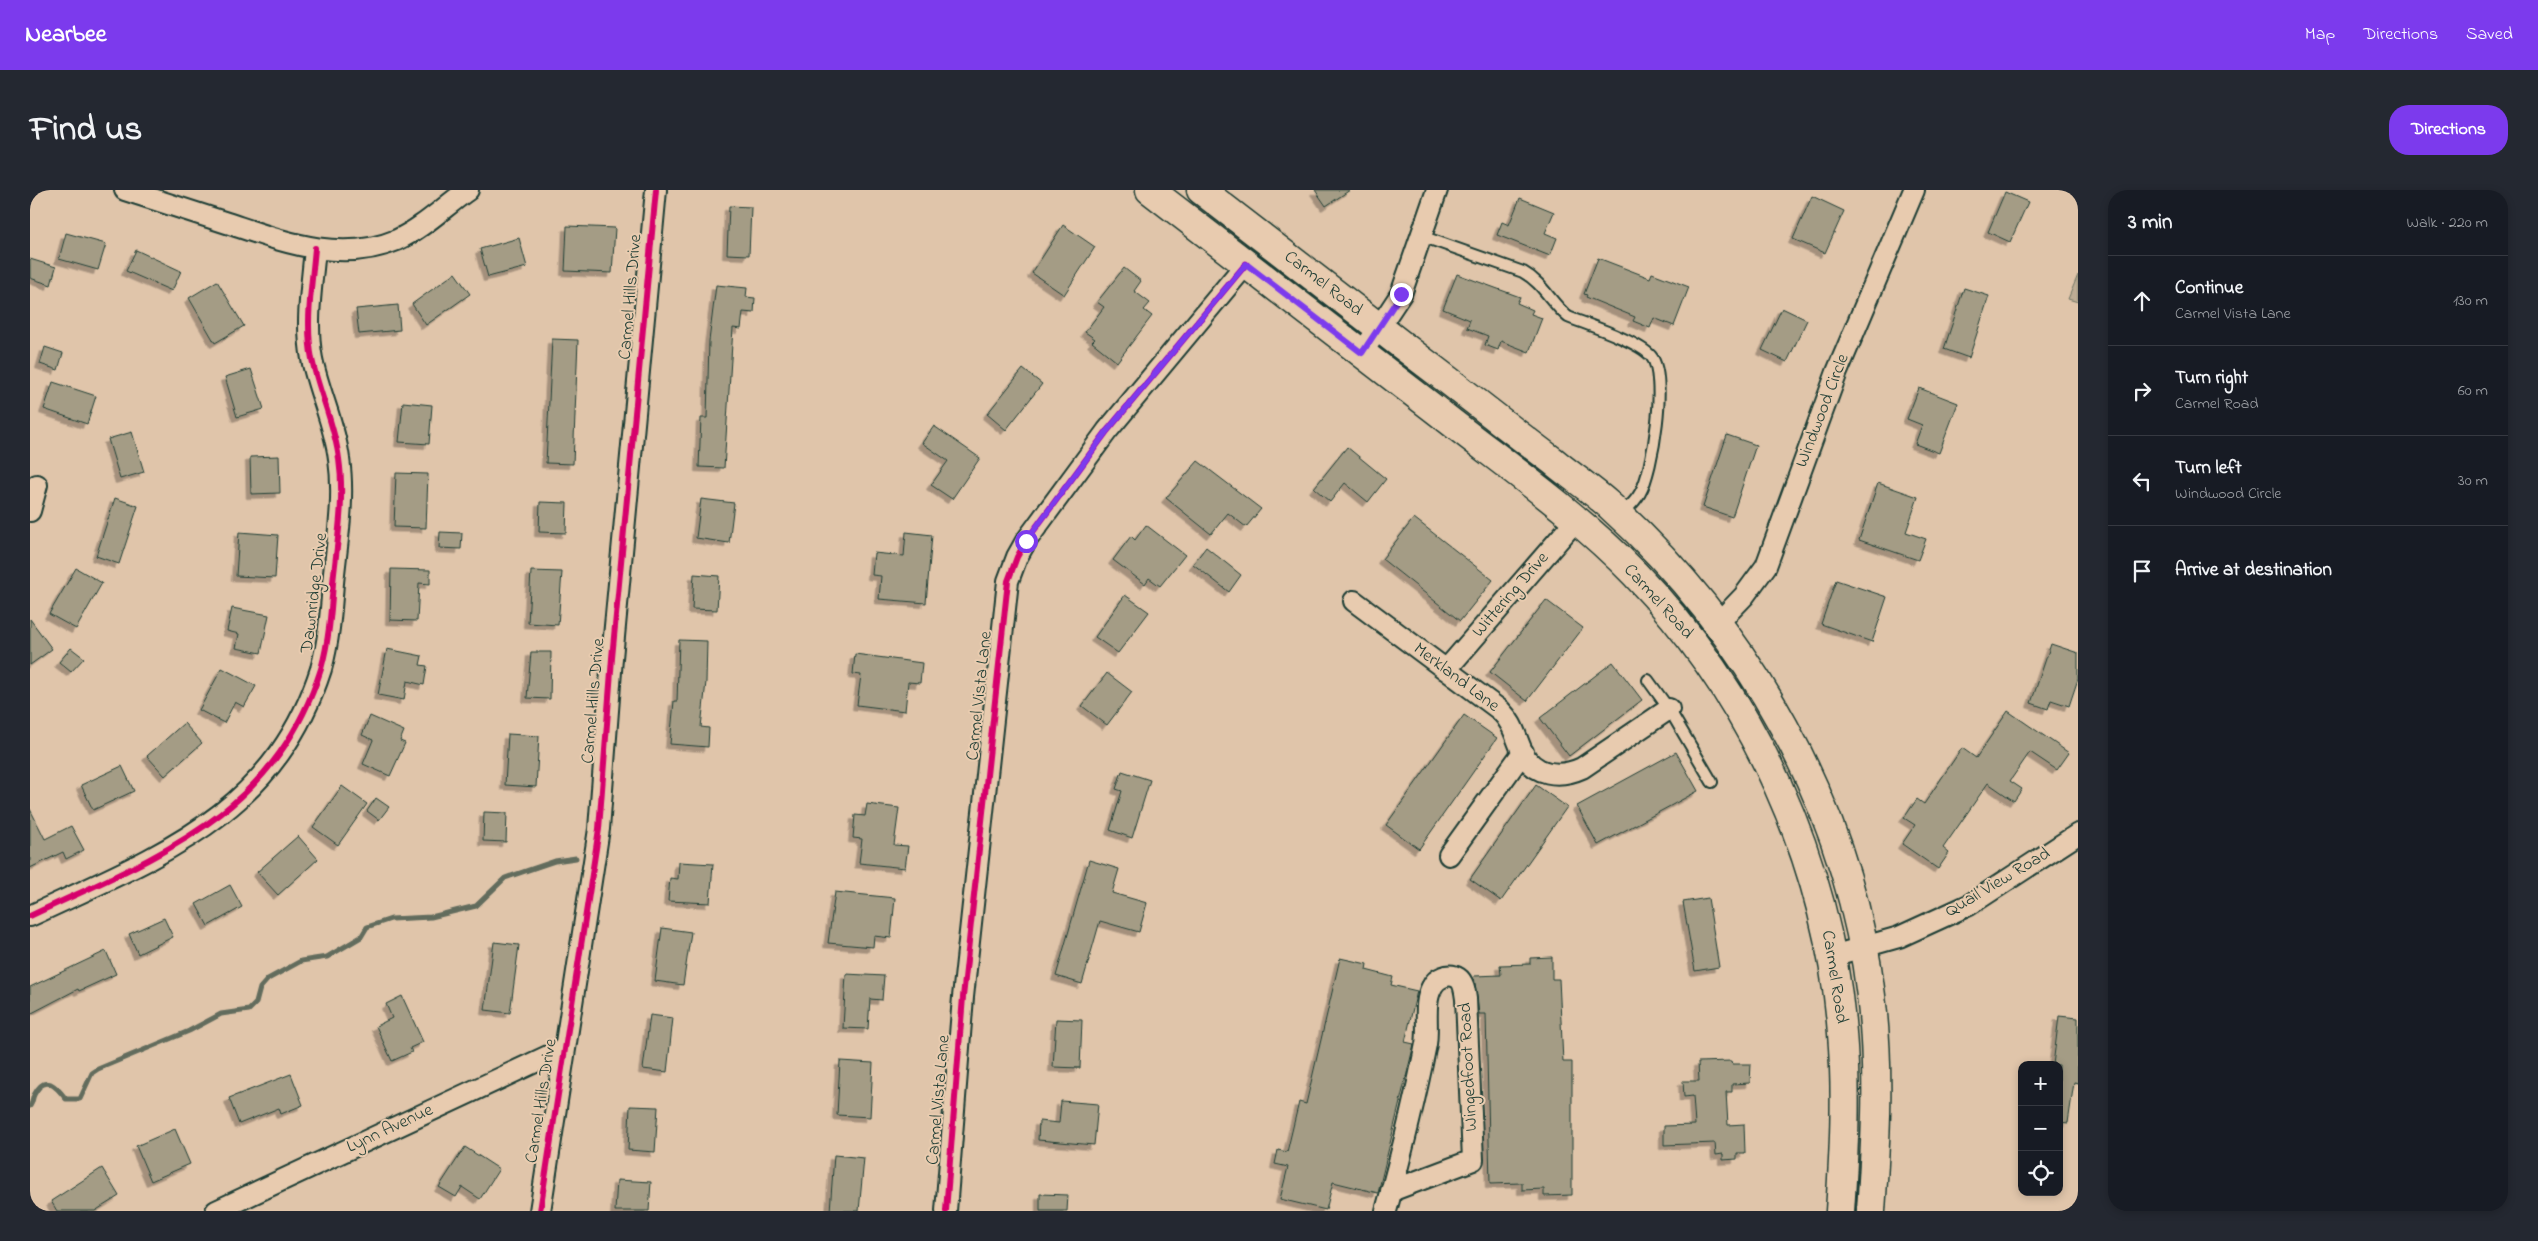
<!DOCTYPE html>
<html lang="en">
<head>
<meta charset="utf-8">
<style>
  :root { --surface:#171b24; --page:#242831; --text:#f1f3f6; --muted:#9ea1a6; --line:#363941; --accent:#7c3aed }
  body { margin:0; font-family:"Indie Flower",sans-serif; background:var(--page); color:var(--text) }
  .controls { position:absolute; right:15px; bottom:15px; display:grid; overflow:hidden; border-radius:10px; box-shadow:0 2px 8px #0003 }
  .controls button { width:45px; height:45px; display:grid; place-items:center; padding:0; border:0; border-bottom:1px solid var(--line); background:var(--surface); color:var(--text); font:25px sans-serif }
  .stop { position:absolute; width:15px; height:15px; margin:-11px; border:4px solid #7c3aed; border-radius:50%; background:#fff }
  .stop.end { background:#7c3aed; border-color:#fff; box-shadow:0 1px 5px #0008 }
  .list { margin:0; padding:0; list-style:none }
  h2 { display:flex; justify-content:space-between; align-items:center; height:65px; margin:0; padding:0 20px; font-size:21px }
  h2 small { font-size:16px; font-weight:400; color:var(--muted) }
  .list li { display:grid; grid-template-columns:32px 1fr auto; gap:15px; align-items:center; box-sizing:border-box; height:90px; padding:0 20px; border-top:1px solid var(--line) }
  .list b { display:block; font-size:19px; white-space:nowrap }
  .list p { margin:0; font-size:16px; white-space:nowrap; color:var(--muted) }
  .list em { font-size:16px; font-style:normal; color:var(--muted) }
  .icon { flex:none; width:28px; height:28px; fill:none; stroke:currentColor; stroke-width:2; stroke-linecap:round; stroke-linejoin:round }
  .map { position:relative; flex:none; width:2048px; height:1021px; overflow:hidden; border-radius:20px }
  header { display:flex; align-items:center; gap:30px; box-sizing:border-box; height:70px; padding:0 25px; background:var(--accent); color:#fff }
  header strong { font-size:24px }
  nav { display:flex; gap:28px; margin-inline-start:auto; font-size:18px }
  .intro { display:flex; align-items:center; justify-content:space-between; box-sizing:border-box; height:120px; padding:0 30px }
  h1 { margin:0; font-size:35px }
  .button { padding:12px 22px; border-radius:20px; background:var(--accent); color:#fff; font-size:18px; font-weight:700 }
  main { display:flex; gap:30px; padding:0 30px }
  aside { flex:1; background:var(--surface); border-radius:20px; box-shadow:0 2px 8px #0003 }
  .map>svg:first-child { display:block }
  .green { fill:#bdac94; stroke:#6e7464 }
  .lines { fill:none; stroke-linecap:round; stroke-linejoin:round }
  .stream { stroke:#626c5d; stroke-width:5 }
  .building { fill:#a49c85; stroke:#1f3d34; filter:url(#shadow) }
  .lane-casing { stroke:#1f3d34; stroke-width:14 }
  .street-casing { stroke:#1f3d34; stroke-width:24 }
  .secondary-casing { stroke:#1f3d34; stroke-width:31 }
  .lane { stroke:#e8cbaf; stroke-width:10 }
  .street { stroke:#e8cbaf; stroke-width:20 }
  .secondary { stroke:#e8cbaf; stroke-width:28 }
  .cycleway-casing { stroke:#e8cbaf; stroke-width:9 }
  .cycleway { stroke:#d6006c; stroke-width:6 }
  .route { stroke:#7c3aed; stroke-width:6 }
  .labels { text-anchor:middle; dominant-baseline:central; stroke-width:4; stroke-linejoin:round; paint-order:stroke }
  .street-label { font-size:18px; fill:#1f3d34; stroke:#e8cbaf }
</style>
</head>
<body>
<header>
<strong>Nearbee</strong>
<nav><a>Map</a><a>Directions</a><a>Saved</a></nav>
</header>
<div class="intro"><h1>Find us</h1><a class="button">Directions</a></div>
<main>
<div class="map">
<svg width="2048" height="1021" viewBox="0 0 2048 1021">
  <defs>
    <filter id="shadow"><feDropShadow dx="-4.5" dy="4.5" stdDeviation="0" flood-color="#0004"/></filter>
  </defs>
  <rect width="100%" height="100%" fill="#e0c5aa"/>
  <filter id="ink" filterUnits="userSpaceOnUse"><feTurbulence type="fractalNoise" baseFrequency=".02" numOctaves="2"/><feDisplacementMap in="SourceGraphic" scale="10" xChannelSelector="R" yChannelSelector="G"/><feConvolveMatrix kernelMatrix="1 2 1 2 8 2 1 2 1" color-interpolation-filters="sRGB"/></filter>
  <g filter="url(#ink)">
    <path class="green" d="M2048,85V112L2038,109Z"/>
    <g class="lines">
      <path class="stream" d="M0,916C3,912 2,909 4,905C15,883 26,896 36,909H50L62,883L68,879L159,841L191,824L219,820L226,813L230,798L238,789L271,771L297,767L331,747L337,737L361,729L401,727L446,716L475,688L525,671L546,668"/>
    </g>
    <path class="building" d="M1285,0H1320L1296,16Z
      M1975,2L1998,12L1980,52L1958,42Z
      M1782,6L1814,21L1795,63L1763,49Z
      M1490,8L1524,22L1515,43L1527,48L1520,66L1467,45L1472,32L1479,35Z
      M699,16L721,17L719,65L697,64Z
      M1033,35L1065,57L1034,105L1002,83Z
      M537,36L585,38L582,83L535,81Z
      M36,43L76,54L68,80L29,69Z
      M489,48L497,77L458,87L450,59Z
      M106,60L151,81L142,101L96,81Z
      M1568,68L1620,88L1622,83L1659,97L1644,136L1624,128L1620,138L1603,131L1605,127L1556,107L1557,105L1554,104Z
      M0,69L26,77L21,95L0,88Z
      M1094,78L1111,91L1104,101L1120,113L1114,120L1122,126L1087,172L1062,152L1065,149L1055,142L1074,117L1067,112Z
      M425,83L440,104L396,135L382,114Z
      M1427,84L1490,107L1487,113L1503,120L1501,124L1512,128L1499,162L1471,151L1468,160L1455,155L1458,146L1437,138L1440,130L1413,119Z
      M187,91L214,136L185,153L159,108Z
      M686,95L717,98L716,107L725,108L724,123L713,122L711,139L703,138L694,278L669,277L671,228H677L679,151Z
      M1934,98L1959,106L1939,168L1914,159Z
      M368,115L370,140L329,144L326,119Z
      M1752,118L1777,130L1757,172L1732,160Z
      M522,149L548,150L543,274L516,273Z
      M15,157L33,163L28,180L10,174Z
      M221,179L234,219L207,227L195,187Z
      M993,179L1012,194L976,240L957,224Z
      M23,192L66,206L57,234L14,219Z
      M1889,198L1928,213L1909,263L1885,254L1892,235L1877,229Z
      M373,212L402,215L399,254L369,252Z
      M904,236L950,268L922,309L901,295L918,271L892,253Z
      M102,242L114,282L90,289L78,249Z
      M1697,245L1726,255L1702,327L1673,317Z
      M1317,257L1356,289L1338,312L1315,293L1300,312L1284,298Z
      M249,266L250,303L221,304L220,267Z
      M1168,271L1231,319L1216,337L1198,323L1181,344L1136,308Z
      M366,283L398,284L396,338L364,337Z
      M1848,293L1888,307L1876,342L1896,349L1888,370L1829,350Z
      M85,308L108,316L89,374L66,366Z
      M671,309L704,313L699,353L666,348Z
      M510,312L537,313L536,343L509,342Z
      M1384,328L1463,390L1430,431L1352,369Z
      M1116,335L1155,365L1130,396L1119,388L1115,394L1083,370L1101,346L1105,350Z
      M209,342L248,345L245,388L206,386Z
      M410,342L432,343L431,359L409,358Z
      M876,342L902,345L896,413L849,409L851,386L842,385L844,363L874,366Z
      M1176,357L1211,385L1199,402L1163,374Z
      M46,378L72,393L46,439L19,424Z
      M361,379L400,380V394L389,393L387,431L360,430Z
      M501,381L532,382L528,435L498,433Z
      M664,384L689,386L687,420L662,419Z
      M1806,390L1857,407L1842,452L1791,434Z
      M1095,405L1119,422L1088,463L1065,447Z
      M1516,410L1553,438L1497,511L1460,482Z
      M202,418L239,425L231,463L206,458L209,444L197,441Z
      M0,429L22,459L0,475Z
      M649,450L677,451L676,492L671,537L679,538L678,557L640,554L644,511H647Z
      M2021,454L2048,463V489L2039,516L2021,510L2018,519L2001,513Z
      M41,458L54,468L41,482L29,472Z
      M357,459L392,466L390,475L397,476L394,495L377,491L374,510L348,505Z
      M501,462H521L520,509L497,508Z
      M825,464L892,473L890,493L878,492L875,521L827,515L831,485L823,484Z
      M1583,472L1612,510L1539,566L1510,528Z
      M192,478L226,496L214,517L205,512L194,533L169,520Z
      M1077,483L1102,502L1077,535L1052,516Z
      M1978,521L2039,563L2027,580L2000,562L1980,591L1992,599L1984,611L1958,593L1913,658L1919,663L1908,679L1872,654L1885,635L1874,628L1887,609L1894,614L1932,558L1946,568Z
      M1434,525L1467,548L1389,659L1356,635Z
      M340,526L374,541L370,551L375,553L360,586L333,574L343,550L332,545Z
      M154,533L172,553L135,586L117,566Z
      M478,544L509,546L506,597L475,595Z
      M1646,562L1668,601L1568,655L1547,616Z
      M92,576L104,601L63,620L51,595Z
      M1092,581L1120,590L1102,648L1080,640L1092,601L1086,599Z
      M1506,595L1537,617L1471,711L1440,689Z
      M312,596L337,614L308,655L283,637Z
      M346,608L359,617L349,630L337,621Z
      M837,614L869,618L864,655L878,656L875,678L829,673L832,649L823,648L825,625L835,626Z
      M0,619L15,649L41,636L54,660L36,669L33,662L0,678Z
      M454,622L477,623L476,652L453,651Z
      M268,646L288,669L248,705L227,682Z
      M1059,670L1089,679L1082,703L1117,713L1109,742L1070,731L1052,794L1026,786Z
      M649,672L683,674L680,713L638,711L640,688L648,689Z
      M200,695L212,717L178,736L166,714Z
      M805,702L865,708L861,748L844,746L843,757L798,753Z
      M1678,708L1689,777L1665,781L1653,712Z
      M134,728L143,747L108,764L99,744Z
      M632,738L661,742L653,795L625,791Z
      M464,752L489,755L480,823L455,820Z
      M76,761L86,784L49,801L48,799L0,824V797Z
      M1522,767V789H1529L1533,872H1542V1005L1514,1006V999L1492,1000V993L1460,994L1456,824H1449L1444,786L1471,785L1470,775L1500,774V768Z
      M1310,768L1337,774L1336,780L1363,787L1361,795L1387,801L1375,852L1384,854L1348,1003L1303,992L1296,1020L1250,1009L1258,977L1245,974L1248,960L1257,962L1269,912L1276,914Z
      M816,784L854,786L852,810L840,809L838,839L813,838Z
      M372,806L393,852L380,858L382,862L362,871L346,836L362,828L356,814Z
      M620,825L643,828L637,882L613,879Z
      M2029,826L2048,828V893L2044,892L2038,933L2029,932V875H2023Z
      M1026,829L1052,830L1050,878L1023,877Z
      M810,871L843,873L840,927L807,925Z
      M1701,871L1702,874H1721L1720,893L1702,894V902H1696L1698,935L1714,934L1715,963H1707V969L1693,970V964L1686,965L1685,953L1634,955V936L1665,935L1663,906L1654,907L1653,891H1669L1668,872Z
      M261,884L273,915L251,924L249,918L209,934L199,908Z
      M1031,911L1068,914L1064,955L1008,950L1009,931L1029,933Z
      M600,916L628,917L625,962L598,960Z
      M145,939L160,974L121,991L106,956Z
      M435,957L469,979L450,1009L432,997L426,1007L409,997Z
      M804,965L834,968L829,1021H800Z
      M72,978L89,1006L65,1021H27L21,1011Z
      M587,990L621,992L619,1021H585Z
      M1010,1004L1038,1005L1037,1021H1010Z"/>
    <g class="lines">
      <g class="lane-casing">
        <path id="lane" d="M1391,46L1493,82C1513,93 1521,113 1538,127C1558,135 1608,151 1621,166C1638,186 1623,281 1610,303C1606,311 1597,319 1590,326
          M1618,490L1639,519L1682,592"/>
      </g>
      <g class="street-casing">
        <path id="street" d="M95,0C129,11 163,22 197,33C252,51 310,74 367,50C393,38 415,16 438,0
          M1332,163L1371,104L1407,0
          M0,321L7,295
          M1324,411L1470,520C1483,533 1485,545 1492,561C1503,586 1530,588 1552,578L1639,519
          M1688,433L1714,406L1736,376L1807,182L1884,0
          M1416,480L1546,330
          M1419,665L1493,562
          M0,726C127,666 244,626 291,479C299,451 301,421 303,393C307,352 315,310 309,269C305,235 289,203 282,169C275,133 282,95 285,58
          M1802,766L1869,747L1939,715L2048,644
          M186,1021L535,858
          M510,1021L569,639L582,468L626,0
          M916,1021L933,807L978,391L987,367L996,351L1077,241L1216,74
          M1356,1021C1371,966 1385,910 1396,854C1399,836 1393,813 1402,797C1406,788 1419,782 1428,788C1434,792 1435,802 1436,809L1443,970L1361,1001"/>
      </g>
      <g class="secondary-casing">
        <path id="secondary" d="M1120,0C1216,74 1311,147 1407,221C1474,274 1546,323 1605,384C1724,508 1798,672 1812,843C1817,903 1814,962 1810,1021
          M1171,0C1254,64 1336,128 1419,191C1454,218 1488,245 1523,271C1541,286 1561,299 1579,315C1719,441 1819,618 1841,806C1850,877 1846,949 1841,1021"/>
      </g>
      <use href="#lane" class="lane"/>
      <use href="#street" class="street"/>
      <use href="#secondary" class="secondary"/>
      <g class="cycleway-casing">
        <path id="cycleway" d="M0,726C127,666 244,626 291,479C299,451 301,421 303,393C307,352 315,310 309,269C305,235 289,203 282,169C275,133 282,95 285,58
          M510,1021L569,639L582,468L626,0
          M916,1021L933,807L978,391L987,367L996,351L1077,241L1216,74"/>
      </g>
      <use href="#cycleway" class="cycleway"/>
    </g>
  </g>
  <g class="lines" filter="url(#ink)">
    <path class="route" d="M996,351L1077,241L1216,74L1332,163L1371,104"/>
  </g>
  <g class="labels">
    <g class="street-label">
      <text transform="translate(1293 94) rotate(38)">Carmel Road</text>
      <text transform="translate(601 107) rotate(-85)">Carmel Hills Drive</text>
      <text transform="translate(1793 221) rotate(-69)">Windwood Circle</text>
      <text transform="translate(285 403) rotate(-83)">Dawnridge Drive</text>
      <text transform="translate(1481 405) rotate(-49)">Wittering Drive</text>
      <text transform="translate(1628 412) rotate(48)">Carmel Road</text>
      <text transform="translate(1426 488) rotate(37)">Merkland Lane</text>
      <text transform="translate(950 506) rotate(-84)">Carmel Vista Lane</text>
      <text transform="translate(564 511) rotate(-85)">Carmel Hills Drive</text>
      <text transform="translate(1968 693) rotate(-31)">Quail View Road</text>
      <text transform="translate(1804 787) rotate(81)">Carmel Road</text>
      <text transform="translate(1439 877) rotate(-93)">Wingedfoot Road</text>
      <text transform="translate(909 910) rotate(-85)">Carmel Vista Lane</text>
      <text transform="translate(512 911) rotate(-81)">Carmel Hills Drive</text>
      <text transform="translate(360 939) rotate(-25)">Lynn Avenue</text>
    </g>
  </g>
</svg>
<div class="controls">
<button>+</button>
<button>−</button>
<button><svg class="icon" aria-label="locate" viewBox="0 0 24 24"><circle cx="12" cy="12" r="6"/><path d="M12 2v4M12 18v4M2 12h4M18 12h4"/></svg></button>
</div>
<div class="stop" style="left:996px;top:351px"></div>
<div class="stop end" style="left:1371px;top:104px"></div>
</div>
<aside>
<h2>3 min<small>Walk · 220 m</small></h2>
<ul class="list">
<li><svg class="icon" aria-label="ahead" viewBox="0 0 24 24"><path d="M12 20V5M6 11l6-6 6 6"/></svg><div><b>Continue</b><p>Carmel Vista Lane</p></div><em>130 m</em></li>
<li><svg class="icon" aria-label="right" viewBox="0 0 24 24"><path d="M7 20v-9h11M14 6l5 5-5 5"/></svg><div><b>Turn right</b><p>Carmel Road</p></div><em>60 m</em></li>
<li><svg class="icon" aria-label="left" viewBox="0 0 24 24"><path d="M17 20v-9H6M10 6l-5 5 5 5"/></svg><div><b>Turn left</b><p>Windwood Circle</p></div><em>30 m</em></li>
<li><svg class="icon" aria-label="arrive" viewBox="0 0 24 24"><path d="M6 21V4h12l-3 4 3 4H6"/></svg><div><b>Arrive at destination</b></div></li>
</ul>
</aside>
</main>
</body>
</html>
